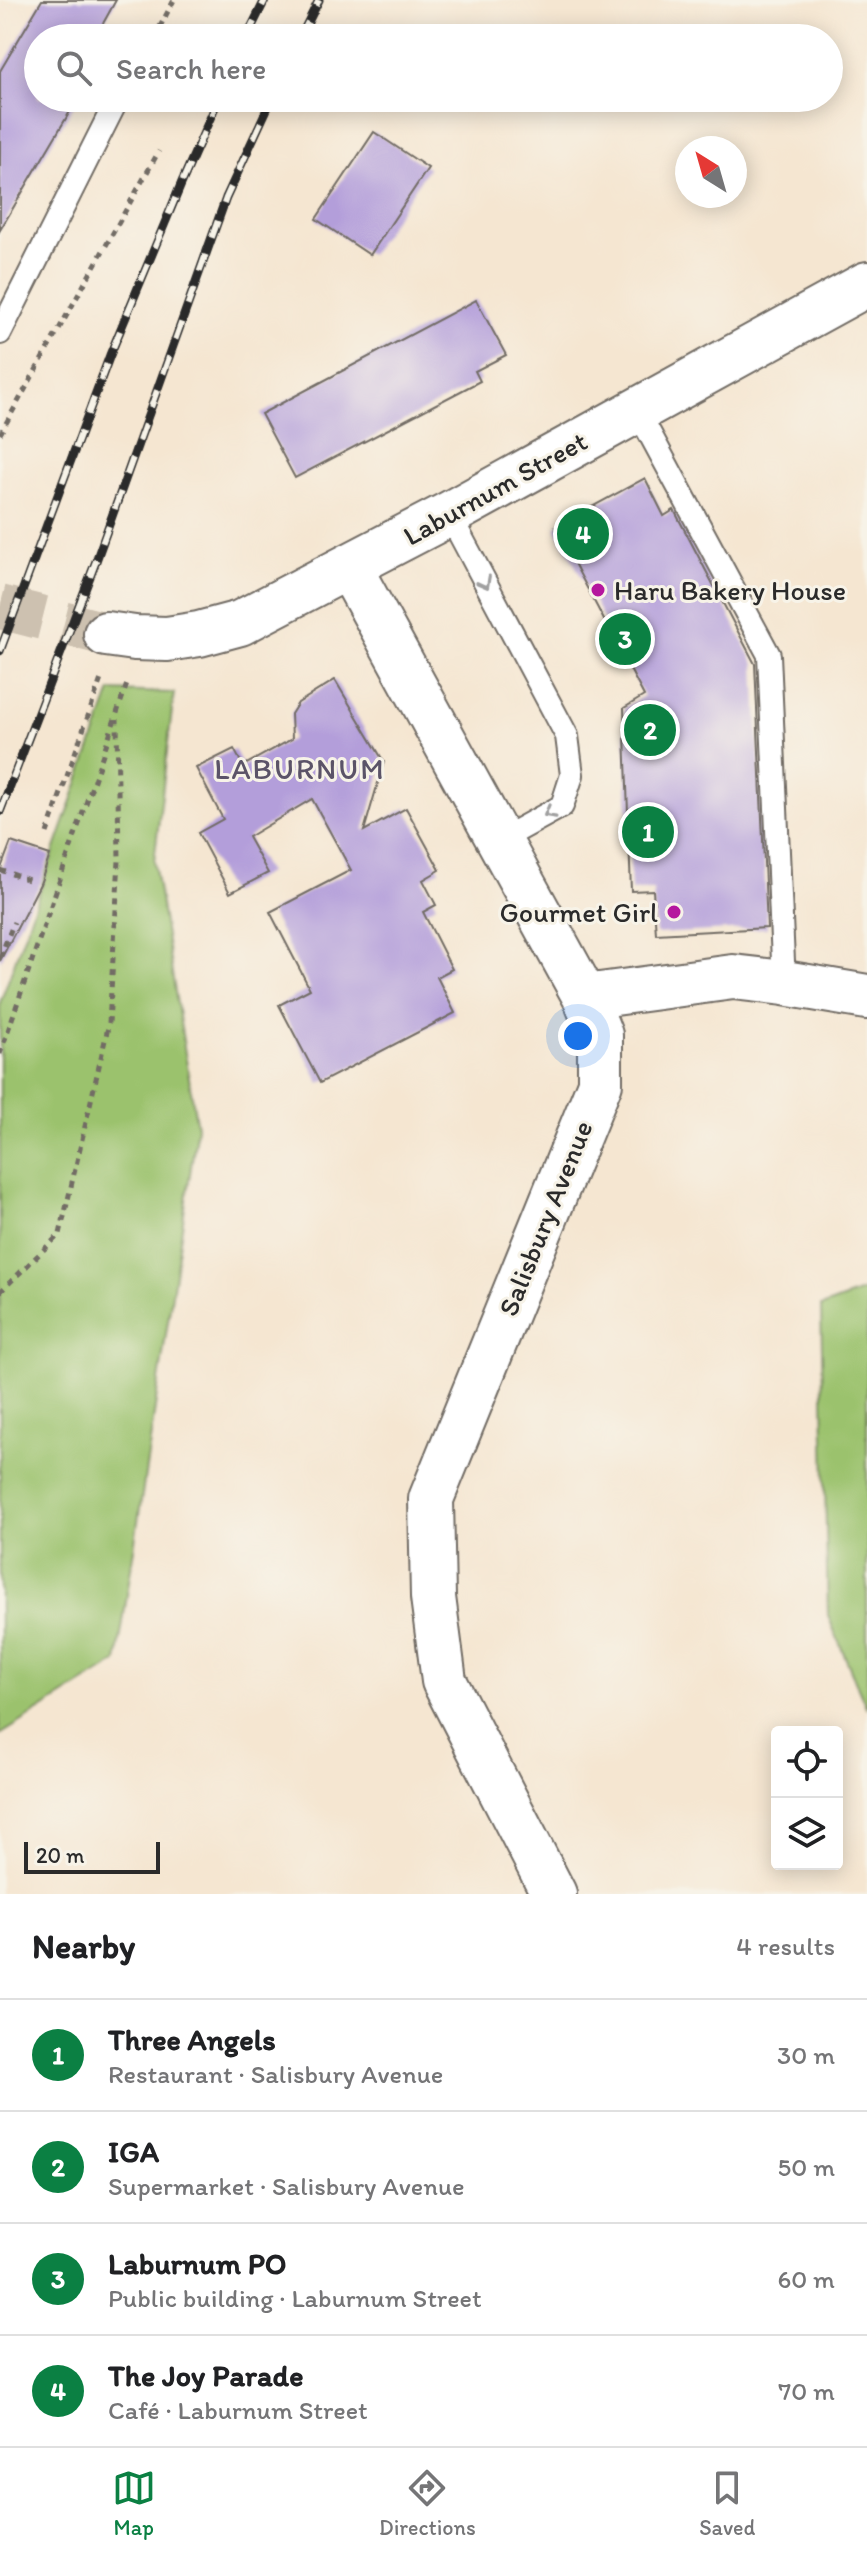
<!DOCTYPE html>
<html lang="en">
<head>
<meta charset="utf-8">
<style>
  :root { --surface:#fff; --page:#f2f2f2; --text:#202124; --muted:#757577; --line:#e0e0e0; --accent:#0b8043 }
  body { margin:0; font-family:Itim,sans-serif; background:var(--page); color:var(--text) }
  .controls { position:absolute; right:24px; bottom:24px; display:grid; overflow:hidden; border-radius:8px; box-shadow:0 4px 20px #0003 }
  .controls button { width:72px; height:72px; display:grid; place-items:center; padding:0; border:0; border-bottom:2px solid var(--line); background:var(--surface); color:var(--text); font:40px sans-serif }
  .compass { position:absolute; left:675px; top:136px; width:72px; height:72px; border-radius:50%; background:var(--surface); box-shadow:0 4px 20px #0003; rotate:323deg }
  .scale { position:absolute; left:24px; bottom:20px; width:136px; box-sizing:border-box; padding-left:8px; border:4px solid #2b2b2b; border-top:0; font-size:22px; line-height:28px; white-space:nowrap; color:#2b2b2b; -webkit-text-stroke:6px #f7f3e8; paint-order:stroke }
  .you { position:absolute; left:578px; top:1036px; width:28px; height:28px; margin:-20px; border:6px solid #fff; border-radius:50%; background:#1a73e8; box-shadow:0 0 0 12px #1a73e833 }
  .badge { display:grid; place-items:center; width:52px; height:52px; border-radius:50%; background:var(--accent); color:#fff; font-size:26px; font-weight:700 }
  .pin { position:absolute; translate:-50% -50%; border:4px solid #fff; box-shadow:0 2px 8px #0006 }
  .list { margin:0; padding:0; list-style:none }
  h2 { display:flex; justify-content:space-between; align-items:center; height:104px; margin:0; padding:0 32px; font-size:34px }
  h2 small { font-size:26px; font-weight:400; color:var(--muted) }
  .list li { display:grid; grid-template-columns:52px 1fr auto; gap:24px; align-items:center; box-sizing:border-box; height:112px; padding:0 32px; border-top:2px solid var(--line) }
  .list b { display:block; font-size:30px; white-space:nowrap }
  .list p { margin:0; font-size:26px; white-space:nowrap; color:var(--muted) }
  .list em { font-size:26px; font-style:normal; color:var(--muted) }
  .icon { flex:none; width:44px; height:44px; fill:none; stroke:currentColor; stroke-width:2; stroke-linecap:round; stroke-linejoin:round }
  .map { position:relative; flex:none; width:867px; height:1894px; overflow:hidden }
  .search { position:absolute; background:var(--surface); box-shadow:0 4px 20px #0003; left:24px; right:24px; top:24px; height:88px; display:flex; align-items:center; gap:20px; box-sizing:border-box; padding:0 28px; border-radius:44px; color:var(--muted); font-size:30px }
  .sheet { height:552px; background:var(--surface) }
  nav { display:flex; justify-content:space-around; align-items:center; box-sizing:border-box; height:112px; border-top:2px solid var(--line); background:var(--surface); font-size:22px; color:var(--muted) }
  nav a { display:grid; justify-items:center; gap:4px }
  nav .on { color:var(--accent) }
  .map>svg:first-child { display:block }
  .green { fill:#9bc26d; stroke:#63764c; stroke-width:2 }
  .building { fill:#b39eda }
  .lines { fill:none; stroke-linecap:round; stroke-linejoin:round }
  .minor-tunnel { stroke:#cdc1b0; stroke-width:44; stroke-dasharray:44 22; stroke-linecap:butt }
  .service-casing { stroke:#726c65; stroke-width:26 }
  .minor-casing { stroke:#726c65; stroke-width:48 }
  .path { stroke:#726c65; stroke-width:5; stroke-dasharray:6 6; stroke-linecap:butt }
  .service { stroke:#fff; stroke-width:22 }
  .minor { stroke:#fff; stroke-width:44 }
  .rail-casing { stroke:#2b2b2b; stroke-width:9 }
  .rail { stroke:#f7f3e8; stroke-width:6; stroke-dasharray:18; stroke-linecap:butt }
  .oneway { stroke:#a0a0a0 }
  .poi-dot { fill:#b5179e; stroke:#f7f3e8; stroke-width:3 }
  .labels { text-anchor:middle; dominant-baseline:central; stroke-width:6; stroke-linejoin:round; paint-order:stroke }
  .street-label { font-size:28px; fill:#2b2b2b; stroke:#f7f3e8 }
  .poi-label { font-size:28px; fill:#2b2b2b; stroke:#f7f3e8; text-anchor:start }
  .neighbourhood-label { font-size:30px; letter-spacing:2px; fill:#5b5368; stroke:#f7f3e8 }
</style>
</head>
<body>
<div class="map">
<svg width="867" height="1894" viewBox="0 0 867 1894">
  <rect width="100%" height="100%" fill="#f7f3e8"/>
  <filter id="ink" filterUnits="userSpaceOnUse"><feTurbulence type="fractalNoise" baseFrequency=".0125" numOctaves="2"/><feDisplacementMap in="SourceGraphic" scale="16" xChannelSelector="R" yChannelSelector="G"/><feConvolveMatrix kernelMatrix="1 2 1 2 8 2 1 2 1" color-interpolation-filters="sRGB"/></filter>
  <filter id="wash" filterUnits="userSpaceOnUse"><feTurbulence type="fractalNoise" baseFrequency=".006" numOctaves="4" result="noise"/><feDisplacementMap in="SourceGraphic" scale="32" xChannelSelector="R" yChannelSelector="G"/><feGaussianBlur stdDeviation="1.8" result="paint"/><feColorMatrix in="noise" values="0 0 0 0 0 0 0 0 0 0 0 0 0 0 0 0 0 1.4 0 .05"/><feComposite in="paint" operator="in"/></filter>
  <g filter="url(#wash)">
    <rect width="100%" height="100%" fill="#f5e6d1"/>
    <path class="green" d="M111,691L174,693L154,862L197,1127L117,1662L0,1735V1003Z
      M867,1290V1709L828,1616L821,1307Z"/>
    <g id="blocks">
      <path class="building" d="M42,0H116L95,38H38V98H78L0,230V71Z
        M374,132L428,168L370,255L316,219Z
        M476,300L506,355L475,371L480,381L295,478L261,414Z
        M645,478L664,516L674,510L755,664L767,928L656,934L653,890L631,891L624,708L644,696L555,527Z
        M335,680L384,762L364,831L406,808L440,870L423,880L436,905L423,912L452,969L437,977L455,1013L320,1083L279,1005L310,989L270,912L351,870L312,799L248,837L268,873L230,893L198,833L223,819L196,768L234,749L243,766L292,739L291,714L298,703Z
        M11,842L50,855L40,884L0,961V871Z"/>
    </g>
  </g>
  <g filter="url(#ink)">
    <use href="#blocks" fill-opacity="0" stroke="#726c65" stroke-width="2"/>
    <g class="lines">
      <path class="minor-tunnel" d="M0,607L106,634"/>
      <g class="service-casing">
        <path id="service" d="M0,333L118,98
          M637,410L769,655L784,983
          M449,514L567,736L572,775L562,806L500,840"/>
      </g>
      <g class="minor-casing">
        <path id="minor" d="M349,567L585,997L600,1035V1083L431,1499L433,1597L444,1681L554,1894
          M106,634L135,638L167,639L199,634L240,623L449,514L867,284
          M585,997L733,977L784,983L867,997"/>
      </g>
      <path class="path" d="M154,38L174,0
        M0,434L159,151
        M47,833L101,679
        M0,870L29,880
        M0,957L14,922
        M0,1054L128,681
        M0,1292L60,1234L109,1023L119,861L117,719"/>
      <use href="#service" class="service"/>
      <use href="#minor" class="minor"/>
      <g class="rail-casing">
        <path id="rail" d="M246,38L265,0
          M300,38L319,0
          M0,651L110,355L182,182L219,98
          M0,812L96,561L226,198L272,98"/>
      </g>
      <use href="#rail" class="rail"/>
    </g>
    <defs><path id="oneway-chevron" d="M-2-3.5L2.5 0L-2 3.5" fill="none" stroke-width="1.6" stroke-linecap="round" stroke-linejoin="round" transform="scale(2)"/></defs>
    <g class="oneway">
      <use href="#oneway-chevron" transform="translate(485 583) rotate(62)"/>
      <use href="#oneway-chevron" transform="translate(549 813) rotate(151)"/>
    </g>
  </g>
  <g class="poi-dot">
    <circle cx="598" cy="590" r="8"/>
    <circle cx="674" cy="912" r="8"/>
  </g>
  <g class="labels">
    <g class="street-label">
      <text transform="translate(495 488) rotate(-29)">Laburnum Street</text>
      <text transform="translate(545 1218) rotate(-68)">Salisbury Avenue</text>
    </g>
    <g class="poi-label">
      <text x="614" y="590">Haru Bakery House</text>
      <text x="658" y="912" text-anchor="end">Gourmet Girl</text>
    </g>
    <g class="neighbourhood-label">
      <text x="300" y="768">LABURNUM</text>
    </g>
  </g>
</svg>
<div class="controls">
<button><svg class="icon" aria-label="locate" viewBox="0 0 24 24"><circle cx="12" cy="12" r="6"/><path d="M12 2v4M12 18v4M2 12h4M18 12h4"/></svg></button>
<button><svg class="icon" aria-label="layers" viewBox="0 0 24 24"><path d="M12 4l9 5-9 5-9-5zM3 14l9 5 9-5"/></svg></button>
</div>
<svg class="compass" viewBox="-18 -18 36 36"><path d="M0-13l5 13h-10z" fill="#e53935"/><path d="M0 13l5-13h-10z" fill="#757577"/></svg>
<div class="scale">20 m</div>
<div class="you"></div>
<div class="pin badge" style="left:648px;top:832px">1</div>
<div class="pin badge" style="left:650px;top:730px">2</div>
<div class="pin badge" style="left:625px;top:639px">3</div>
<div class="pin badge" style="left:583px;top:534px">4</div>
<div class="search"><svg class="icon" aria-label="search" viewBox="0 0 24 24"><circle cx="10" cy="10" r="6"/><path d="M15 15l6 6"/></svg>Search here</div>
</div>
<section class="sheet">
<h2>Nearby<small>4 results</small></h2>
<ul class="list">
<li><span class="badge">1</span><div><b>Three Angels</b><p>Restaurant · Salisbury Avenue</p></div><em>30 m</em></li>
<li><span class="badge">2</span><div><b>IGA</b><p>Supermarket · Salisbury Avenue</p></div><em>50 m</em></li>
<li><span class="badge">3</span><div><b>Laburnum PO</b><p>Public building · Laburnum Street</p></div><em>60 m</em></li>
<li><span class="badge">4</span><div><b>The Joy Parade</b><p>Café · Laburnum Street</p></div><em>70 m</em></li>
</ul>
</section>
<nav>
<a class="on"><svg class="icon" aria-label="map" viewBox="0 0 24 24"><path d="M3 6l6-2 6 2 6-2v14l-6 2-6-2-6 2zM9 4v14M15 6v14"/></svg>Map</a>
<a><svg class="icon" aria-label="directions" viewBox="0 0 24 24"><path d="M12 3l9 9-9 9-9-9zM9 14v-3h6M13 9l2 2-2 2"/></svg>Directions</a>
<a><svg class="icon" aria-label="saved" viewBox="0 0 24 24"><path d="M7 4h10v16l-5-4-5 4z"/></svg>Saved</a>
</nav>
</body>
</html>
